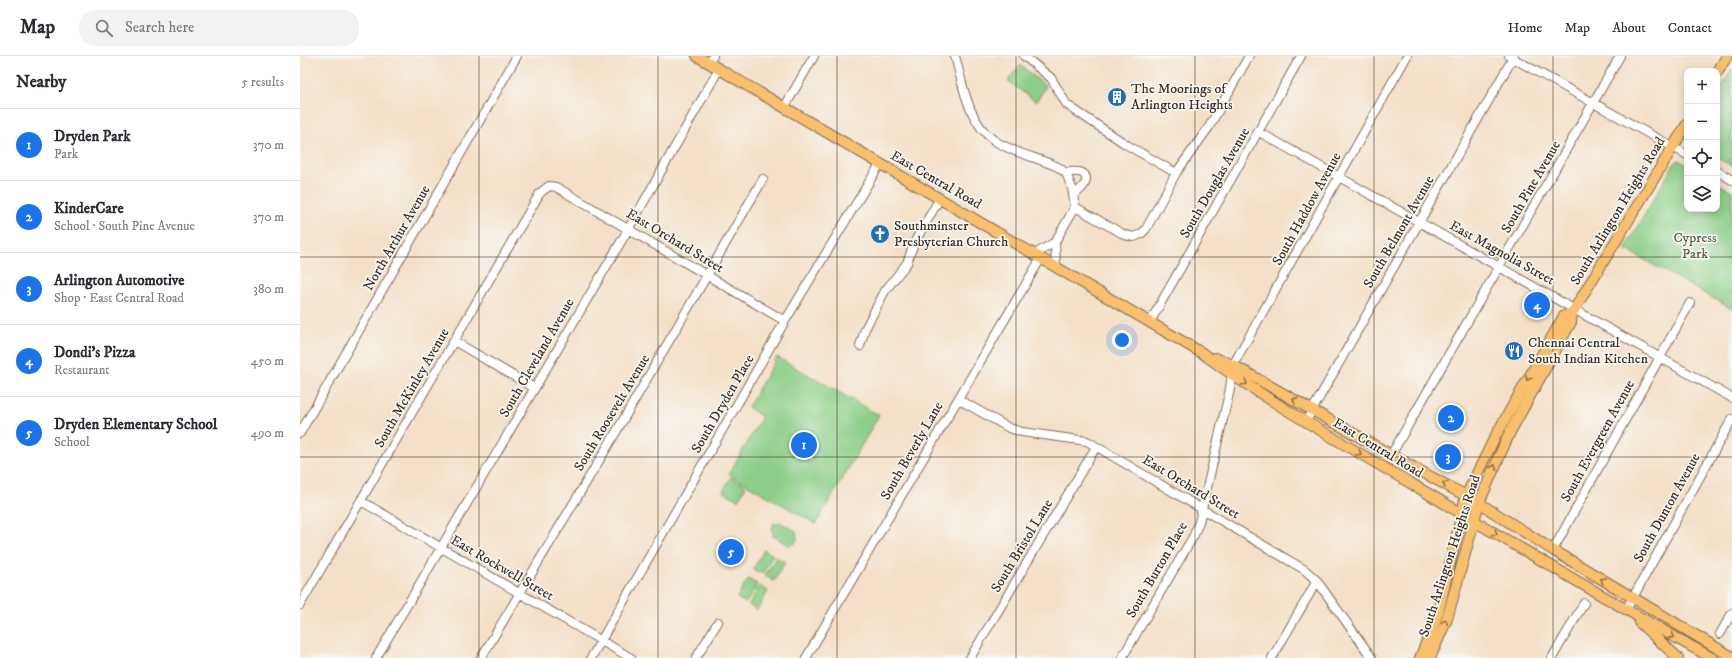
<!DOCTYPE html>
<html lang="en">
<head>
<meta charset="utf-8">
<style>
  :root { --surface:#fff; --page:#f2f2f3; --text:#2b2b33; --muted:#7c7c81; --line:#e1e1e2; --accent:#1a73e8 }
  body { margin:0; font-family:"IM FELL DW Pica",serif; background:var(--page); color:var(--text) }
  .controls { position:absolute; right:12px; top:12px; display:grid; overflow:hidden; border-radius:8px; box-shadow:0 2px 10px #0003 }
  .controls button { width:36px; height:36px; display:grid; place-items:center; padding:0; border:0; border-bottom:1px solid var(--line); background:var(--surface); color:var(--text); font:20px sans-serif }
  .you { position:absolute; left:822px; top:284px; width:14px; height:14px; margin:-10px; border:3px solid #fff; border-radius:50%; background:#1a73e8; box-shadow:0 0 0 6px #1a73e833 }
  .badge { display:grid; place-items:center; width:26px; height:26px; border-radius:50%; background:var(--accent); color:#fff; font-size:13px; font-weight:700 }
  .pin { position:absolute; translate:-50% -50%; border:2px solid #fff; box-shadow:0 1px 4px #0006 }
  .list { margin:0; padding:0; list-style:none }
  h2 { display:flex; justify-content:space-between; align-items:center; height:52px; margin:0; padding:0 16px; font-size:17px }
  h2 small { font-size:13px; font-weight:400; color:var(--muted) }
  .list li { display:grid; grid-template-columns:26px 1fr auto; gap:12px; align-items:center; box-sizing:border-box; height:72px; padding:0 16px; border-top:1px solid var(--line) }
  .list b { display:block; font-size:15px; white-space:nowrap }
  .list p { margin:0; font-size:13px; white-space:nowrap; color:var(--muted) }
  .list em { font-size:13px; font-style:normal; color:var(--muted) }
  .icon { flex:none; width:22px; height:22px; fill:none; stroke:currentColor; stroke-width:2; stroke-linecap:round; stroke-linejoin:round }
  .map { position:relative; flex:none; width:1432px; height:602px; overflow:hidden }
  header { display:flex; align-items:center; gap:24px; box-sizing:border-box; height:56px; padding:0 20px; background:var(--surface); border-bottom:1px solid var(--line) }
  header strong { font-size:19px }
  nav { display:flex; gap:22px; margin-inline-start:auto; font-size:14px }
  .search { width:280px; height:36px; background:var(--page); display:flex; align-items:center; gap:10px; box-sizing:border-box; padding:0 14px; border-radius:16px; color:var(--muted); font-size:15px }
  main { display:flex }
  aside { flex:1; background:var(--surface) }
  .map>svg:first-child { display:block }
  .green { fill:#8dcf88; stroke:#647c53 }
  .lines { fill:none; stroke-linecap:round; stroke-linejoin:round }
  .minor-casing { stroke:#7c6a5a; stroke-width:10 }
  .major-casing { stroke:#7c6a5a; stroke-width:12 }
  .minor { stroke:#fff; stroke-width:8 }
  .major { stroke:#f9bf6c; stroke-width:10 }
  .oneway { stroke:#906d41 }
  .grid { fill:none; stroke:#3b2a1e; stroke-width:1; stroke-opacity:0.55 }
  .labels { text-anchor:middle; dominant-baseline:central; stroke-width:3.5; stroke-linejoin:round; paint-order:stroke }
  .poi-label { font-size:14px; fill:#3b2a1e; stroke:#f6f6f2; text-anchor:start }
  .street-label { font-size:14px; fill:#3b2a1e; stroke:#f6f6f2 }
  .park-label { font-size:14px; fill:#545c3e; stroke:#f6f6f2 }
</style>
</head>
<body>
<header>
<strong>Map</strong>
<div class="search"><svg class="icon" aria-label="search" viewBox="0 0 24 24"><circle cx="10" cy="10" r="6"/><path d="M15 15l6 6"/></svg>Search here</div>
<nav><a>Home</a><a>Map</a><a>About</a><a>Contact</a></nav>
</header>
<main>
<aside>
<h2>Nearby<small>5 results</small></h2>
<ul class="list">
<li><span class="badge">1</span><div><b>Dryden Park</b><p>Park</p></div><em>370 m</em></li>
<li><span class="badge">2</span><div><b>KinderCare</b><p>School · South Pine Avenue</p></div><em>370 m</em></li>
<li><span class="badge">3</span><div><b>Arlington Automotive</b><p>Shop · East Central Road</p></div><em>380 m</em></li>
<li><span class="badge">4</span><div><b>Dondi's Pizza</b><p>Restaurant</p></div><em>450 m</em></li>
<li><span class="badge">5</span><div><b>Dryden Elementary School</b><p>School</p></div><em>490 m</em></li>
</ul>
</aside>
<div class="map">
<svg width="1432" height="602" viewBox="0 0 1432 602">
  <rect width="100%" height="100%" fill="#f6f6f2"/>
  <filter id="ink" filterUnits="userSpaceOnUse"><feTurbulence type="fractalNoise" baseFrequency=".025" numOctaves="2"/><feDisplacementMap in="SourceGraphic" scale="8" xChannelSelector="R" yChannelSelector="G"/><feConvolveMatrix kernelMatrix="1 2 1 2 8 2 1 2 1" color-interpolation-filters="sRGB"/></filter>
  <filter id="wash" filterUnits="userSpaceOnUse"><feTurbulence type="fractalNoise" baseFrequency=".012" numOctaves="4" result="noise"/><feDisplacementMap in="SourceGraphic" scale="16" xChannelSelector="R" yChannelSelector="G"/><feGaussianBlur stdDeviation="0.9" result="paint"/><feColorMatrix in="noise" values="0 0 0 0 0 0 0 0 0 0 0 0 0 0 0 0 0 1.4 0 .05"/><feComposite in="paint" operator="in"/></filter>
  <g filter="url(#wash)">
    <rect width="100%" height="100%" fill="#f4e0c8"/>
    <path class="green" d="M720,9L746,30L736,46L708,25Z
      M1432,13V110L1417,102V39Z
      M1378,104L1387,109V153H1417V127L1432,135V253L1325,193L1375,106Z
      M477,301L579,359L516,468L429,418L462,361L448,351Z
      M431,421L446,430L438,444L423,435Z
      M479,466L496,475L497,484L494,488L488,489L472,479L474,476L471,474L474,467L477,469Z
      M464,494L473,499L462,518L453,513Z
      M476,501L485,506L474,525L465,520Z
      M448,523L457,528L446,547L437,542Z
      M459,530L468,535L457,554L449,549Z"/>
  </g>
  <g filter="url(#ink)">
    <g class="lines">
      <g class="minor-casing">
        <path id="minor" d="M655,0C663,29 668,67 695,85C714,97 738,102 758,111L766,117L772,132L775,151L755,186L735,198
          M724,0L751,22L767,49L827,89L876,117
          M1209,0L1387,99
          M409,7L413,0
          M484,52L514,0
          M959,76L1432,342
          M1417,115L1432,124
          M766,117C789,111 793,127 774,138
          M775,151L825,179L834,181L841,178L846,173L876,117L909,71L949,0
          M755,186L756,211
          M850,266L1001,0
          M154,285L234,332
          M560,290L565,273L585,235L607,207L614,187L640,142
          M658,343L709,372L722,376L787,385L1005,514L1017,525L1072,602
          M1006,365L1214,0
          M0,377L217,0
          M1091,399L1320,0
          M61,445L331,602
          M1253,494L1390,247
          M0,549L240,137L249,130L256,131L485,265
          M1326,554L1432,363
          M1420,578L1432,557
          M76,602L329,172L419,13
          M181,602L315,378L463,123
          M291,602L485,265L580,108
          M396,602L418,566
          M506,602L741,202
          M670,602L796,391
          M822,602L894,479L899,466L930,333L933,309L1107,0
          M972,602L1017,525
          M1252,602L1284,547"/>
      </g>
      <g class="major-casing">
        <path id="major" d="M397,0L902,297C968,346 1041,386 1112,428C1211,487 1311,546 1412,602
          M1417,17L1427,0
          M915,302L933,309L1091,399L1179,447L1253,494L1432,601
          M1339,566L1378,602
          M1120,602L1138,557L1166,440L1195,381L1264,260L1272,257
          M1130,602L1147,563L1179,447L1192,417L1210,376L1271,266L1272,257L1387,68"/>
      </g>
      <use href="#minor" class="minor"/>
      <use href="#major" class="major"/>
    </g>
    <defs><path id="oneway-chevron" d="M-2-3.5L2.5 0L-2 3.5" fill="none" stroke-width="1.6" stroke-linecap="round" stroke-linejoin="round"/></defs>
    <g class="oneway">
      <use href="#oneway-chevron" transform="translate(1228 322) rotate(120)"/>
      <use href="#oneway-chevron" transform="translate(945 327) rotate(32)"/>
      <use href="#oneway-chevron" transform="translate(995 344) rotate(-150)"/>
      <use href="#oneway-chevron" transform="translate(1059 397) rotate(31)"/>
      <use href="#oneway-chevron" transform="translate(1194 411) rotate(-67)"/>
      <use href="#oneway-chevron" transform="translate(1145 428) rotate(-151)"/>
      <use href="#oneway-chevron" transform="translate(1195 477) rotate(30)"/>
      <use href="#oneway-chevron" transform="translate(1303 524) rotate(-149)"/>
      <use href="#oneway-chevron" transform="translate(1145 566) rotate(-69)"/>
      <use href="#oneway-chevron" transform="translate(1372 580) rotate(29)"/>
    </g>
  </g>
  <path class="grid" d="M179,0V602M358,0V602M537,0V602M716,0V602M895,0V602M1074,0V602M1253,0V602M0,201H1432M0,401H1432"/>
  <defs>
    <g id="building-disc" transform="scale(1)"><circle r="9.5" fill="#1f6fb2" stroke="#f6f6f2"/><path d="M-4-6H4V6H1V3H-1V6H-4ZM-2.5-4.3h1.7v1.8h-1.7ZM.8-4.3h1.7v1.8H.8ZM-2.5-1h1.7V.8h-1.7ZM.8-1h1.7V.8H.8Z" fill="#fff"/></g>
    <g id="church-disc" transform="scale(1)"><circle r="9.5" fill="#1f6fb2" stroke="#f6f6f2"/><path d="M-1.2-6h2.4v3.5h3.3v2.4h-3.3V6h-2.4V-.1h-3.3v-2.4h3.3Z" fill="#fff"/></g>
    <g id="restaurant-disc" transform="scale(1)"><circle r="9.5" fill="#1f6fb2" stroke="#f6f6f2"/><path d="M-5-6h1v4h1v-4h1v4h1v-4h1v5L-1.5 .5V6h-2V.5L-5-1ZM5-6V6H3V1.5H1.5Q1.5-4 5-6Z" fill="#fff"/></g>
  </defs>
  <g fill-rule="evenodd">
    <use href="#building-disc" x="817" y="41"/>
    <use href="#church-disc" x="580" y="178"/>
    <use href="#restaurant-disc" x="1214" y="295"/>
  </g>
  <g class="labels">
    <g class="poi-label">
      <text x="831" y="33">The Moorings of<tspan x="831" dy="16">Arlington Heights</tspan></text>
      <text x="594" y="170">Southminster<tspan x="594" dy="16">Presbyterian Church</tspan></text>
      <text x="1228" y="287">Chennai Central<tspan x="1228" dy="16">South Indian Kitchen</tspan></text>
    </g>
    <g class="street-label">
      <text transform="translate(636 124) rotate(30)">East Central Road</text>
      <text transform="translate(915 127) rotate(-60)">South Douglas Avenue</text>
      <text transform="translate(1231 131) rotate(-60)">South Pine Avenue</text>
      <text transform="translate(1007 153) rotate(-61)">South Haddow Avenue</text>
      <text transform="translate(1318 155) rotate(-59)">South Arlington Heights Road</text>
      <text transform="translate(1099 176) rotate(-60)">South Belmont Avenue</text>
      <text transform="translate(97 182) rotate(-60)">North Arthur Avenue</text>
      <text transform="translate(375 185) rotate(31)">East Orchard Street</text>
      <text transform="translate(1202 197) rotate(29)">East Magnolia Street</text>
      <text transform="translate(237 302) rotate(-60)">South Cleveland Avenue</text>
      <text transform="translate(112 332) rotate(-60)">South McKinley Avenue</text>
      <text transform="translate(423 348) rotate(-60)">South Dryden Place</text>
      <text transform="translate(312 357) rotate(-59)">South Roosevelt Avenue</text>
      <text transform="translate(1298 385) rotate(-61)">South Evergreen Avenue</text>
      <text transform="translate(1078 392) rotate(31)">East Central Road</text>
      <text transform="translate(612 395) rotate(-60)">South Beverly Lane</text>
      <text transform="translate(891 431) rotate(31)">East Orchard Street</text>
      <text transform="translate(1367 452) rotate(-61)">South Dunton Avenue</text>
      <text transform="translate(722 490) rotate(-59)">South Bristol Lane</text>
      <text transform="translate(1150 500) rotate(-72)">South Arlington Heights Road</text>
      <text transform="translate(202 512) rotate(30)">East Rockwell Street</text>
      <text transform="translate(857 514) rotate(-60)">South Burton Place</text>
    </g>
    <g class="park-label">
      <text x="1395" y="182">Cypress<tspan x="1395" dy="16">Park</tspan></text>
    </g>
  </g>
</svg>
<div class="controls">
<button>+</button>
<button>−</button>
<button><svg class="icon" aria-label="locate" viewBox="0 0 24 24"><circle cx="12" cy="12" r="6"/><path d="M12 2v4M12 18v4M2 12h4M18 12h4"/></svg></button>
<button><svg class="icon" aria-label="layers" viewBox="0 0 24 24"><path d="M12 4l9 5-9 5-9-5zM3 14l9 5 9-5"/></svg></button>
</div>
<div class="you"></div>
<div class="pin badge" style="left:504px;top:389px">1</div>
<div class="pin badge" style="left:1151px;top:362px">2</div>
<div class="pin badge" style="left:1148px;top:401px">3</div>
<div class="pin badge" style="left:1237px;top:249px">4</div>
<div class="pin badge" style="left:431px;top:496px">5</div>
</div>
</main>
</body>
</html>
